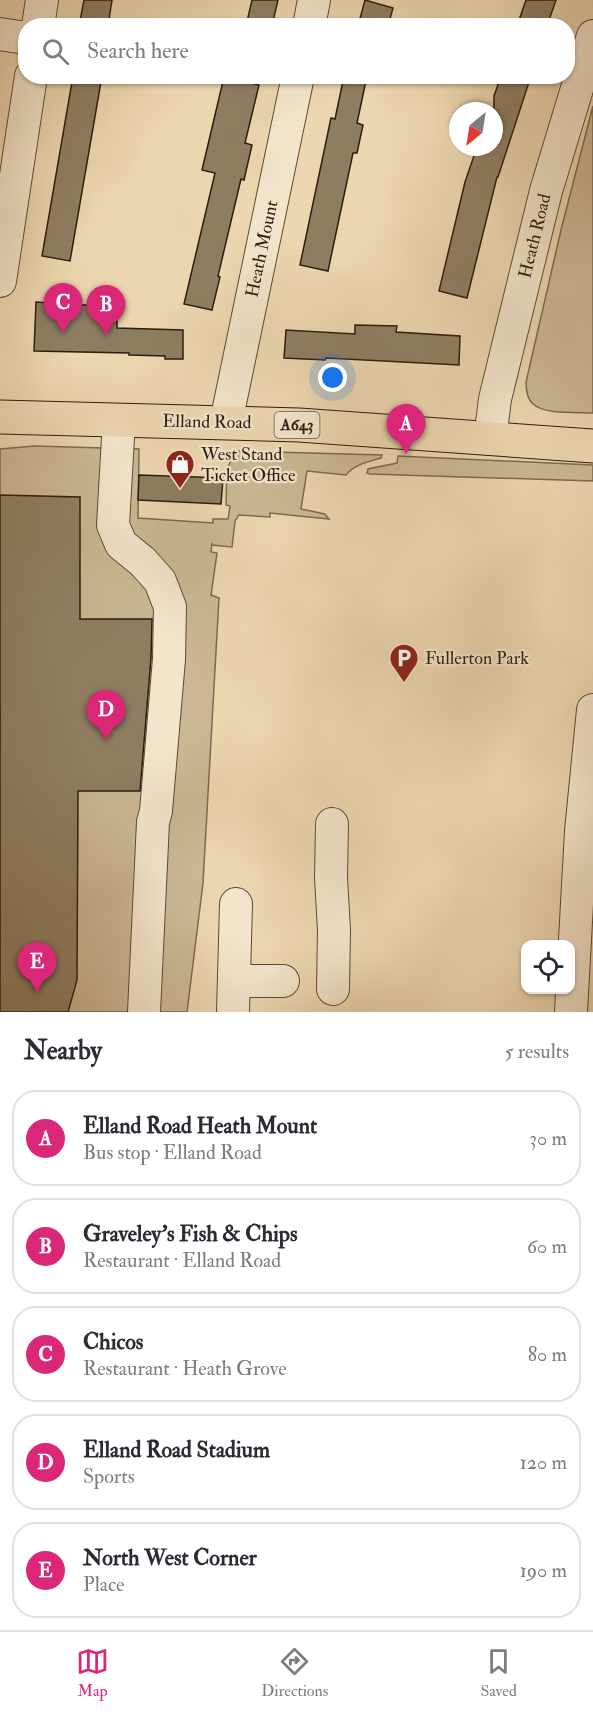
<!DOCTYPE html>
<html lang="en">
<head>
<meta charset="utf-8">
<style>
  :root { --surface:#fff; --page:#f7f7f7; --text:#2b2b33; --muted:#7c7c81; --line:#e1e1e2; --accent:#db2777 }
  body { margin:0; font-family:"IM FELL Double Pica",serif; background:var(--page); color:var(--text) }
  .controls { position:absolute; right:18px; bottom:18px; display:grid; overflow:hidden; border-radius:12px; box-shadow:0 2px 4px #0004 }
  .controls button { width:54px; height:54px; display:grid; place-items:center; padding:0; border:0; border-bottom:2px solid var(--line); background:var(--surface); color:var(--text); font:30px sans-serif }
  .compass { position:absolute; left:449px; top:102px; width:54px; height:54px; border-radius:50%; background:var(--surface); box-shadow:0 2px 4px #0004; rotate:210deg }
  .you { position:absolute; left:333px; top:378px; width:21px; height:21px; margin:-15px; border:4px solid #fff; border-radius:50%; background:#1a73e8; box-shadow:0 0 0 9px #1a73e833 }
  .badge { display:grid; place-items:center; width:39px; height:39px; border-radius:50%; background:var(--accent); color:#fff; font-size:20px; font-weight:700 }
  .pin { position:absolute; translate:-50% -50px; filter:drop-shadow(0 2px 3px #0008) }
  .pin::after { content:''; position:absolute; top:32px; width:21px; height:18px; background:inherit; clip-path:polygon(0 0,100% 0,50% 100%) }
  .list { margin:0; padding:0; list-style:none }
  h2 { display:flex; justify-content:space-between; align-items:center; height:78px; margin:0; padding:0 24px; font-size:26px }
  h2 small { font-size:20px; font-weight:400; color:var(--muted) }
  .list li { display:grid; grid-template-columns:39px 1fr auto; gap:18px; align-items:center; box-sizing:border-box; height:96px; margin:0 12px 12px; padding:0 12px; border:2px solid var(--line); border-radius:24px }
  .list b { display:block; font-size:22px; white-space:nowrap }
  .list p { margin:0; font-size:20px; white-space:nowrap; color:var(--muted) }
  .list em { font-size:20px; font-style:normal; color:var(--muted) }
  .icon { flex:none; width:33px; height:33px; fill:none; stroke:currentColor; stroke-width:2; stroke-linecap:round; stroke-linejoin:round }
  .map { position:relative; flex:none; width:593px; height:1012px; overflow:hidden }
  .search { position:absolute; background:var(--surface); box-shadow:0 2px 4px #0004; left:18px; right:18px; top:18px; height:66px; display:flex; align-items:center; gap:15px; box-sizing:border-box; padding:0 21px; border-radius:24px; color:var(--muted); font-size:22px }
  .sheet { height:618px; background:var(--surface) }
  nav { display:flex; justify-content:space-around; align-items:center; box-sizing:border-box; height:84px; border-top:2px solid var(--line); background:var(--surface); font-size:16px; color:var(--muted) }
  nav a { display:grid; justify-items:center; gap:3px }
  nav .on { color:var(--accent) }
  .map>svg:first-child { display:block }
  .green { fill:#cbb794; stroke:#7b6a52; stroke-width:1.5 }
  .building { fill:#8f7d62; stroke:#2b1d0f; stroke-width:1.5 }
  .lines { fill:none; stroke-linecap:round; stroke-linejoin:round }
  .minor-casing { stroke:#5b4b37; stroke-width:34 }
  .major-casing { stroke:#2b1d0f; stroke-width:35 }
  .minor { stroke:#f3e4cb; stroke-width:32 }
  .major { stroke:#ecd6af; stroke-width:33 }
  .labels { text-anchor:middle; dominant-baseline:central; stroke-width:4.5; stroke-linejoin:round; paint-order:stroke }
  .shield { fill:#f3e4cb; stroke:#675947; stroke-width:1.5 }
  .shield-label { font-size:16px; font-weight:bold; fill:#2b1d0f }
  .street-label { font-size:18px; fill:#2b1d0f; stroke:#f3e4cb }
  .poi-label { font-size:18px; fill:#2b1d0f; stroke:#f3e4cb; text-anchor:start }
</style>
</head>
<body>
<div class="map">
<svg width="593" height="1012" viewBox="0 0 593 1012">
  <rect width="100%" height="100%" fill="#ecd6af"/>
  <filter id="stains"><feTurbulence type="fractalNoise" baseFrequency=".00333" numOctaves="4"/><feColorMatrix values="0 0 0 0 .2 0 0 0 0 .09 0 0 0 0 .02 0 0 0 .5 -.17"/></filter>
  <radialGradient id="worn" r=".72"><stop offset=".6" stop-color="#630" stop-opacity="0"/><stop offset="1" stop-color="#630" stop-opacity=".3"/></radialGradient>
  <path class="green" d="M593,106V413C577,412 545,415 533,404C527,399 526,390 526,382L561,230Z
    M34,446L139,449L138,518L213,523V519H228L230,506L226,505C227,488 224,463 237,451L382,455L381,458C368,462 355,464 346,475L307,471L301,509L325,514L329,519L270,513V517L239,515L235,521L232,547L212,545V543L211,552L217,553L211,595L219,598L203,883L187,1012H0V449Z
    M398,456L593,465V481L370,474L367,473L368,469L397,463Z"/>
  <path class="building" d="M84,0H112L108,26H79Z
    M252,0H278L272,26H246Z
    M365,0L393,8L388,26H358Z
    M526,0H556L547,26H517Z
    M73,76H102L70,261L42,256Z
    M344,76H367L357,123L363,125L357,153H353L328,271L300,265L331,118L335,119Z
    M501,76H531L498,177H497L467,298L439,291L465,182L477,147H494V96Z
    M224,77L259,85L245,143L252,145L244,180L241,179L218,276L220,277L212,310L184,304L215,173L202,170Z
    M36,302L74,305H117V328L183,330V359H165V356L129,355V353L34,351Z
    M355,325L397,326L396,332L460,336L459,365L326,358L325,360L284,358L286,330L355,334Z
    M139,475L223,478L221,504L138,500Z
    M0,495L80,497V619H152L151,658L140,791H78L77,980L68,1012H0Z"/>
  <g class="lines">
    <g class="minor-casing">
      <path id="minor" d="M38,26L42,0
        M309,26L314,0
        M0,34L26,38
        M0,281L31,76
        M119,420L113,525L121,544L143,562L160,581L170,607L169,659L156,811L153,822L144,1012
        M226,422L298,76
        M490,439L495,399L546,191L593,36
        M332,824L331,878L334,930L333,989
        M234,981H283
        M233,1012L236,904
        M571,1012L581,831L593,710"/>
    </g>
    <g class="major-casing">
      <path id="major" d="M0,417L299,425L593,446"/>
    </g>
    <use href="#minor" class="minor"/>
    <use href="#major" class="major"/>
  </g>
  <defs>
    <g id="shop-pin" transform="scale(1.5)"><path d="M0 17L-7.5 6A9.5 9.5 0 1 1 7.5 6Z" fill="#8f2418" stroke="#f3e4cb"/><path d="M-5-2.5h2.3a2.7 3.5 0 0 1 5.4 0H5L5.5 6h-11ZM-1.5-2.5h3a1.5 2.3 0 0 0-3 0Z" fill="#fff"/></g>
    <g id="parking-pin" transform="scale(1.5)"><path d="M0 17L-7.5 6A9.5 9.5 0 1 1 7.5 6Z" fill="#8f2418" stroke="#f3e4cb"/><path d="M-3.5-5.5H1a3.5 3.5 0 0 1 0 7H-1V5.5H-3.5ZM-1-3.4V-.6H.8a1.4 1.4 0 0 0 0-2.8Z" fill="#fff"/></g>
  </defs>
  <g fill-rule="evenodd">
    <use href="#shop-pin" x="180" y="464"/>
    <use href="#parking-pin" x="404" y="658"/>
  </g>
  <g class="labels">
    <rect class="shield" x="274.5" y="412" width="45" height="26" rx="4.5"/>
    <g class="shield-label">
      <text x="297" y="425">A643</text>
    </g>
    <g class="street-label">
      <text transform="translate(535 236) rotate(-76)">Heath Road</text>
      <text transform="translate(262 249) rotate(-78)">Heath Mount</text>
      <text transform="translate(207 422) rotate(1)">Elland Road</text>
    </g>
    <g class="poi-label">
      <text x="201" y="454">West Stand<tspan x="201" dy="21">Ticket Office</tspan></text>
      <text x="425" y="658">Fullerton Park</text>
    </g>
  </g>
  <rect width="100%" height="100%" filter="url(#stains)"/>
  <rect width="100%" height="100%" fill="url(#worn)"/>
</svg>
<div class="controls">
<button><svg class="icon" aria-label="locate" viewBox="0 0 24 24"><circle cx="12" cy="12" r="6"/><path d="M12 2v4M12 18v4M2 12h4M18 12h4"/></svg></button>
</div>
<svg class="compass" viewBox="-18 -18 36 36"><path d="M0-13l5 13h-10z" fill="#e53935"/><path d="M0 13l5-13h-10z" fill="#7c7c81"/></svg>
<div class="you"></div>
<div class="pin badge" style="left:406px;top:454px">A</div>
<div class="pin badge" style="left:106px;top:335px">B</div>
<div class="pin badge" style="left:63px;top:333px">C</div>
<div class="pin badge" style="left:106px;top:740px">D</div>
<div class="pin badge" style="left:37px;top:992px">E</div>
<div class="search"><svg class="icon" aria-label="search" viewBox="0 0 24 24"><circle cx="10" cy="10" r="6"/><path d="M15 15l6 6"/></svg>Search here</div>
</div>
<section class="sheet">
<h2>Nearby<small>5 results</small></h2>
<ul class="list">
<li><span class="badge">A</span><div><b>Elland Road Heath Mount</b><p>Bus stop · Elland Road</p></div><em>30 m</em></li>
<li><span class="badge">B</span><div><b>Graveley's Fish &amp; Chips</b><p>Restaurant · Elland Road</p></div><em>60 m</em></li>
<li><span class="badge">C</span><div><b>Chicos</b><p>Restaurant · Heath Grove</p></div><em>80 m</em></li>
<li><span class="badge">D</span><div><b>Elland Road Stadium</b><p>Sports</p></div><em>120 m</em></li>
<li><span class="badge">E</span><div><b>North West Corner</b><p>Place</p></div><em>190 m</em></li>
</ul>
</section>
<nav>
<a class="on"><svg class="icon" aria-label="map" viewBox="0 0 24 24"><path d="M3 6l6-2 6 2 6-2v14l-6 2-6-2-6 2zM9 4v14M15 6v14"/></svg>Map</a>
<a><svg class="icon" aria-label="directions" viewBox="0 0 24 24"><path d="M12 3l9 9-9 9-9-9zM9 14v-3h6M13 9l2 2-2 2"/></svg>Directions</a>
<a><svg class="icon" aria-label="saved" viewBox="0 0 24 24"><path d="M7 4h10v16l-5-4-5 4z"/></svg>Saved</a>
</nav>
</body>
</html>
